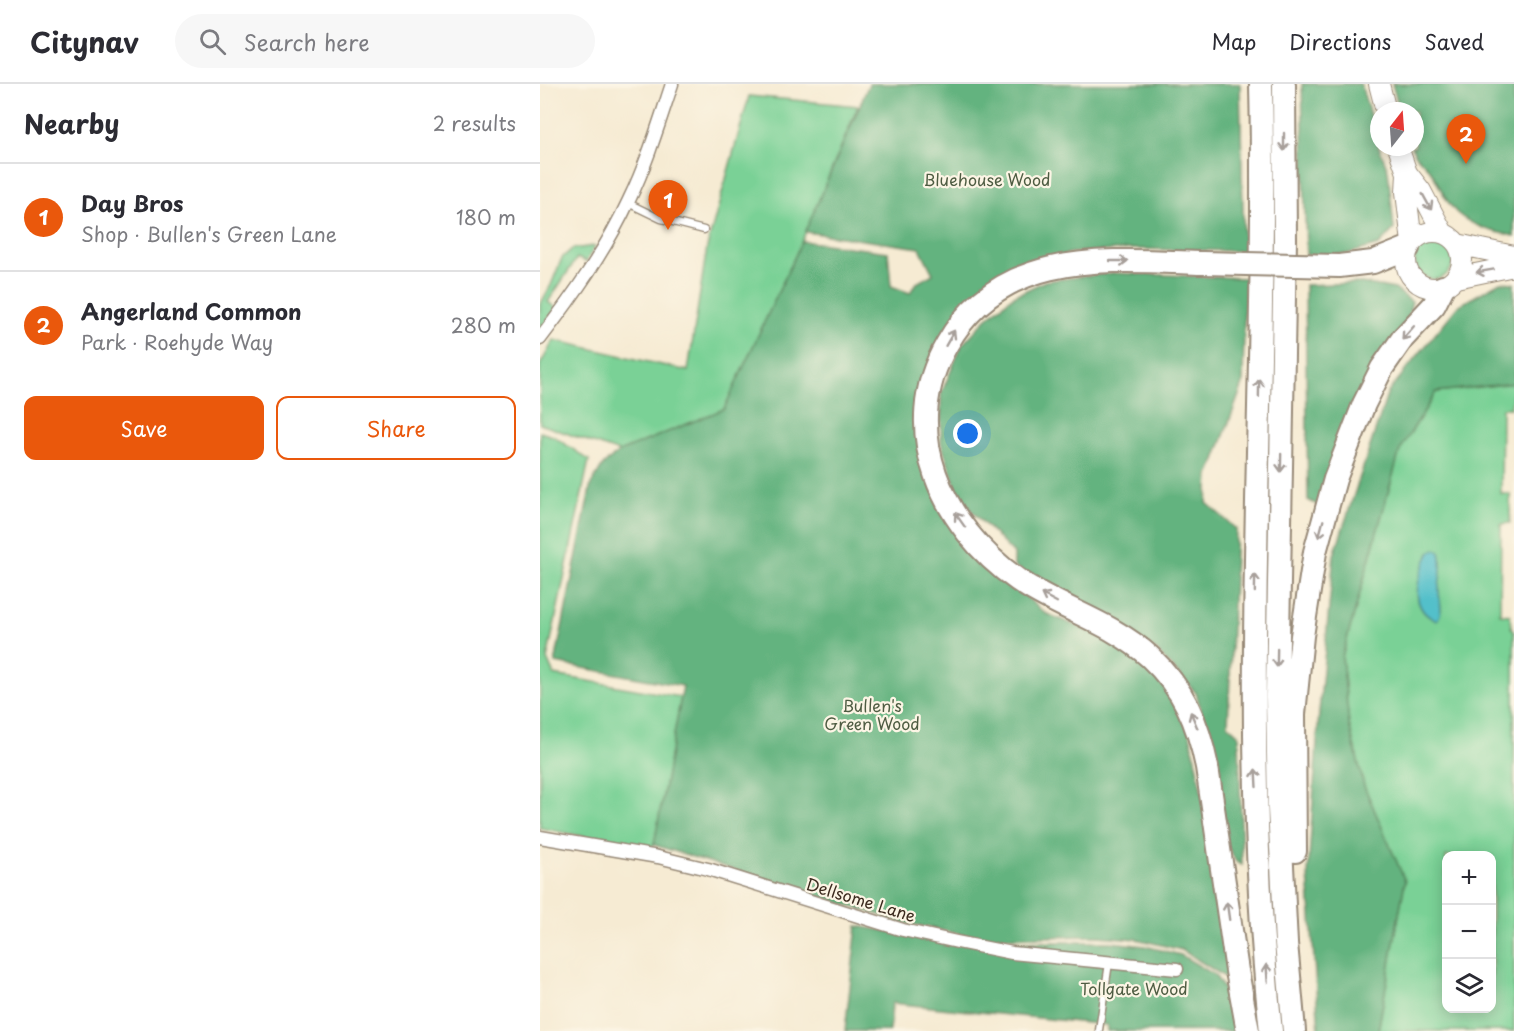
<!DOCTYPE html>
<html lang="en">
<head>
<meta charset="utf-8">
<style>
  :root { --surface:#fff; --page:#f7f7f7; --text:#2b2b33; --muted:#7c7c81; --line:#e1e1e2; --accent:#ea580c }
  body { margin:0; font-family:"Playpen Sans",sans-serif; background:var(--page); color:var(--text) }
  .controls { position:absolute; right:18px; bottom:18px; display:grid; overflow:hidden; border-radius:12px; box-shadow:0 3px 15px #0003 }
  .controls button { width:54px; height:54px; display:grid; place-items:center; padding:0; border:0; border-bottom:2px solid var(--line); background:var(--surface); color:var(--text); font:30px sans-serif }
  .compass { position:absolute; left:830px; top:18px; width:54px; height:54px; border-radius:50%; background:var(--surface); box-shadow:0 3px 15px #0003; rotate:17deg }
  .you { position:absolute; left:428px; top:350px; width:21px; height:21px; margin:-15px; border:4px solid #fff; border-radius:50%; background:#1a73e8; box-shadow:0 0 0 9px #1a73e833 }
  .badge { display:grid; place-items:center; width:39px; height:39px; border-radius:50%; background:var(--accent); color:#fff; font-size:20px; font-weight:700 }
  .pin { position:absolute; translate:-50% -50px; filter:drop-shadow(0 2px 3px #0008) }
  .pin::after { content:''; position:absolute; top:32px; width:21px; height:18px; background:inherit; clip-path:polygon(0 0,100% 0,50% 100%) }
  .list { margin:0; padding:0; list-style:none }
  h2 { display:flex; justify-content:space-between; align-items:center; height:78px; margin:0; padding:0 24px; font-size:26px }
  h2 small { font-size:20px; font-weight:400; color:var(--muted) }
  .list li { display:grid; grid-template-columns:39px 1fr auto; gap:18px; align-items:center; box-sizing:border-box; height:108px; padding:0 24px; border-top:2px solid var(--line) }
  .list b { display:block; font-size:22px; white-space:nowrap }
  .list p { margin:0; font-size:20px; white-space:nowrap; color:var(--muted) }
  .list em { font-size:20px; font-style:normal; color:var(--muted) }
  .actions { display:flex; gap:12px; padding:18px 24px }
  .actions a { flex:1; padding:14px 0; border:2px solid var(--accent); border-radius:12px; text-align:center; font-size:21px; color:var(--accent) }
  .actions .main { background:var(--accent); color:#fff }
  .icon { flex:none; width:33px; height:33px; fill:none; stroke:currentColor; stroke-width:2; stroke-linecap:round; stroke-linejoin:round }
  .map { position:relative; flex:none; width:974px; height:947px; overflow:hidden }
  header { display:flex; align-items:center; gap:36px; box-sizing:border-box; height:84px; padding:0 30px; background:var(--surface); border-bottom:2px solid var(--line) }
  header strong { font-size:28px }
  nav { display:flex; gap:33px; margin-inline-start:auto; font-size:21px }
  .search { width:420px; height:54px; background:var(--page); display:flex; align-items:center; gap:15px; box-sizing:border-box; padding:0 21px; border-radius:33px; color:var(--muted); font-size:22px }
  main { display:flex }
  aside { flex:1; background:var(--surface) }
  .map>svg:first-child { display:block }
  .green { fill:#7ad196; stroke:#5a7e5a; stroke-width:1.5; fill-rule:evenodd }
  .forest { fill:#63b37f; stroke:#4f6e4e; stroke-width:1.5 }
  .water { fill:#53c0ca; stroke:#477574; stroke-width:1.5 }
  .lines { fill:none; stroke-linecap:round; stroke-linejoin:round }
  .lane-casing { stroke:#988a78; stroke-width:9 }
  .street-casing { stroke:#988a78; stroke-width:15 }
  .primary-casing { stroke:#988a78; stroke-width:22 }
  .highway-casing { stroke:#988a78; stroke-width:26 }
  .lane { stroke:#fff; stroke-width:6 }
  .street { stroke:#fff; stroke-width:12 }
  .primary { stroke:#fff; stroke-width:20 }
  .highway { stroke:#fff; stroke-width:22 }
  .highway-bridge-casing { stroke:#988a78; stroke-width:26; stroke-linecap:butt }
  .highway-bridge { stroke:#fff; stroke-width:22 }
  .oneway { stroke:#a79f9a }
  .labels { text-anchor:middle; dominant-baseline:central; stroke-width:4.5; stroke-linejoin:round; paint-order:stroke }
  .park-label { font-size:16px; fill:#4e5c42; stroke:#fcf5e5 }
  .street-label { font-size:16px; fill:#3b2a1e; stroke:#fcf5e5 }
</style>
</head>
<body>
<header>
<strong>Citynav</strong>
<div class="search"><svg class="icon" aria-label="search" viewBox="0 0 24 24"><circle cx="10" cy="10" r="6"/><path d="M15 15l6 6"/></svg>Search here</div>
<nav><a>Map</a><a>Directions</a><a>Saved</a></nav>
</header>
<main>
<aside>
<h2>Nearby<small>2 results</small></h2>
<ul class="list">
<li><span class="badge">1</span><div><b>Day Bros</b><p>Shop · Bullen's Green Lane</p></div><em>180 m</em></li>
<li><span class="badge">2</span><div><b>Angerland Common</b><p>Park · Roehyde Way</p></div><em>280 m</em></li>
</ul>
<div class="actions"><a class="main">Save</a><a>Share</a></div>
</aside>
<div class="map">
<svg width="974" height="947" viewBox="0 0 974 947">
  <rect width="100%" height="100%" fill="#fcf5e5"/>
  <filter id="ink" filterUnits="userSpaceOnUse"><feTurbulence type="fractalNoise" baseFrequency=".0167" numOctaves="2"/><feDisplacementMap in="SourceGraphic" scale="12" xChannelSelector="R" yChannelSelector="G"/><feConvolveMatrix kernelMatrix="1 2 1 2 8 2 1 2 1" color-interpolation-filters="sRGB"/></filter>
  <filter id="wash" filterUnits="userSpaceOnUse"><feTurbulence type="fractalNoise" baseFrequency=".008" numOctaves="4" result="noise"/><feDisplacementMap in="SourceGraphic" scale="24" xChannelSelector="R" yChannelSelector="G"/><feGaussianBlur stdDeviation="1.35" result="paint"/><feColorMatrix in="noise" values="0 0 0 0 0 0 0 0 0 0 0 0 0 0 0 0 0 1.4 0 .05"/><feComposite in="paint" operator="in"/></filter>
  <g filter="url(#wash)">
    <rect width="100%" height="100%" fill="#f6ebd3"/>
    <path class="green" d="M209,12L318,22L262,157L184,325L79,368L0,340V281L14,256L148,287L167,163Z
      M875 176a19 19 0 1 1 38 0a19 19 0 1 1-38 0Z
      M55,162L46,178L37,174L8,218L17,224L0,245V221L11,201L22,174L32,165Z
      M974,299L971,324H962L961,410H970V439L961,440L960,530L970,531L971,543L974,548V947H838L865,797L824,702L809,640L802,573L860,366L896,308ZM906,772H952V924H906Z
      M0,348L13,352L49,376L7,575L14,591L141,613L114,761L109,765L0,744Z"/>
    <path class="forest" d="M329,0H700L704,167L593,165L531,169L490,180L401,255L379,364L431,465L505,529L581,560L624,599L649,645L672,758L691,897L642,866L596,855L557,852L438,854L362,838L114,761L143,602L15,579L51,400L64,380L79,368L184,325L262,157L348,168L351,202L370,209L375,200L393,190L380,164L265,148Z
      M762,0H821L839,63L848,86L854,145L839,161L807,170L766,171Z
      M852,0H974V152C954,148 933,143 917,129C906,119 900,102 892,89C886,80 875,73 871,63H875V27H860Z
      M572,189L705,194L703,300L669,392L667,419L696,445L688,641L699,651L702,781L696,778L687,762L675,673L656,609L616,566L474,482V470L420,415L401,359V310L422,261L446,235L472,213L505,197Z
      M960,198L974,199V299L896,308L860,366L802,573L809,640L824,702L865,797L838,947H779L768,790L779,628L794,471L848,308L918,222Z
      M822,199L855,205L872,218L866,241L781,423L768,416L765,201Z
      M317,842L412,858H571L605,862L641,871L675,891L690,915L694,947H567V941L352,919L350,947H305Z"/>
    <path class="water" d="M895,465L900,468C904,482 899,493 899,507C899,517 904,526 898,535L895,536C866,523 879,489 890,468Z"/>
  </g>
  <g filter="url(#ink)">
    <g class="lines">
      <g class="lane-casing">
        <path id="lane" d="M88,119L121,135L164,146
          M559,946L569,879"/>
      </g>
      <g class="street-casing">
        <path id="street" d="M0,255C33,212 66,166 89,116C107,79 119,39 132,0
          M0,753L118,773L168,785L363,846L417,858L472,869L637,885"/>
      </g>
      <g class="primary-casing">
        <path id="primary" d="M839,0L846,27
          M858,63L867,89L881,107L903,149
          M867,89L866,108L872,159
          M866 176a28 28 0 1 1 56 0a28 28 0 1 1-56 0Z
          M917,160L974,172
          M916,194L974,182"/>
      </g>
      <g class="highway-casing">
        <path id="highway" d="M721,0C728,316 697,632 731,947
          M744,0L745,156L737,612L739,724L746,859L754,947
          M662,179C568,176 461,164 407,260C357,346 402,443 478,496C520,525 572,538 610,573C644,605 658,639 667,683L697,887L708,947
          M799,182L833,178L868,164
          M755,767L754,630L762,552L775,468L795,395L824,320L842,284L863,254L894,221L903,203"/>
      </g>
      <use href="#lane" class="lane"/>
      <use href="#street" class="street"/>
      <use href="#primary" class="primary"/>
      <use href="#highway" class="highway"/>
      <g class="highway-bridge-casing">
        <path id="highway-bridge" d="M662,179L799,182"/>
      </g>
      <use href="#highway-bridge" class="highway-bridge"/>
    </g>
    <defs><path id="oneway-shaft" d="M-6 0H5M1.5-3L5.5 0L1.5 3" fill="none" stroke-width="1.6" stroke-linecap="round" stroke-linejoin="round" transform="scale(1.5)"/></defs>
    <g class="oneway">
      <use href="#oneway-shaft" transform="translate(744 58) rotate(90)"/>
      <use href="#oneway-shaft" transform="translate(887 118) rotate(61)"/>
      <use href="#oneway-shaft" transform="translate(579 177)"/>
      <use href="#oneway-shaft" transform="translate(945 187) rotate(170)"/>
      <use href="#oneway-shaft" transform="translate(868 249) rotate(131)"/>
      <use href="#oneway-shaft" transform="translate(410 254) rotate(-60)"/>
      <use href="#oneway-shaft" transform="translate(719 304) rotate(-89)"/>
      <use href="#oneway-shaft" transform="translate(741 379) rotate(91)"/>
      <use href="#oneway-shaft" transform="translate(420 436) rotate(-125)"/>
      <use href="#oneway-shaft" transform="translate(781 445) rotate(105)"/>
      <use href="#oneway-shaft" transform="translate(715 499) rotate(-89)"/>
      <use href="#oneway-shaft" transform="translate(509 514) rotate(-152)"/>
      <use href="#oneway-shaft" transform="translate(737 574) rotate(91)"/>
      <use href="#oneway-shaft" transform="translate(654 636) rotate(-113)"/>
      <use href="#oneway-shaft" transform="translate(716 694) rotate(-93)"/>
      <use href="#oneway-shaft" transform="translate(688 827) rotate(-98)"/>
      <use href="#oneway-shaft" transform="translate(727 889) rotate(-94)"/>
    </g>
  </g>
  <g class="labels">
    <g class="park-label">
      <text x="447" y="95">Bluehouse Wood</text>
      <text x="332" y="621">Bullen's<tspan x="332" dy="18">Green Wood</tspan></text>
      <text x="594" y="904">Tollgate Wood</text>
    </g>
    <g class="street-label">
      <text transform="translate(321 815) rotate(17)">Dellsome Lane</text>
    </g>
  </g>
</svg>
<div class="controls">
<button>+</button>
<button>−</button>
<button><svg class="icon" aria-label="layers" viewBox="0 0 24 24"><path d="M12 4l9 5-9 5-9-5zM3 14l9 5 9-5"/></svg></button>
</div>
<svg class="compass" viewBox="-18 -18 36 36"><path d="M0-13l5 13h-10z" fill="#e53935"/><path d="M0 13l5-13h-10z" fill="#7c7c81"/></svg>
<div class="you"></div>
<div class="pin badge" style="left:128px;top:146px">1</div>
<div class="pin badge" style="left:926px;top:80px">2</div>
</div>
</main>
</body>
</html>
